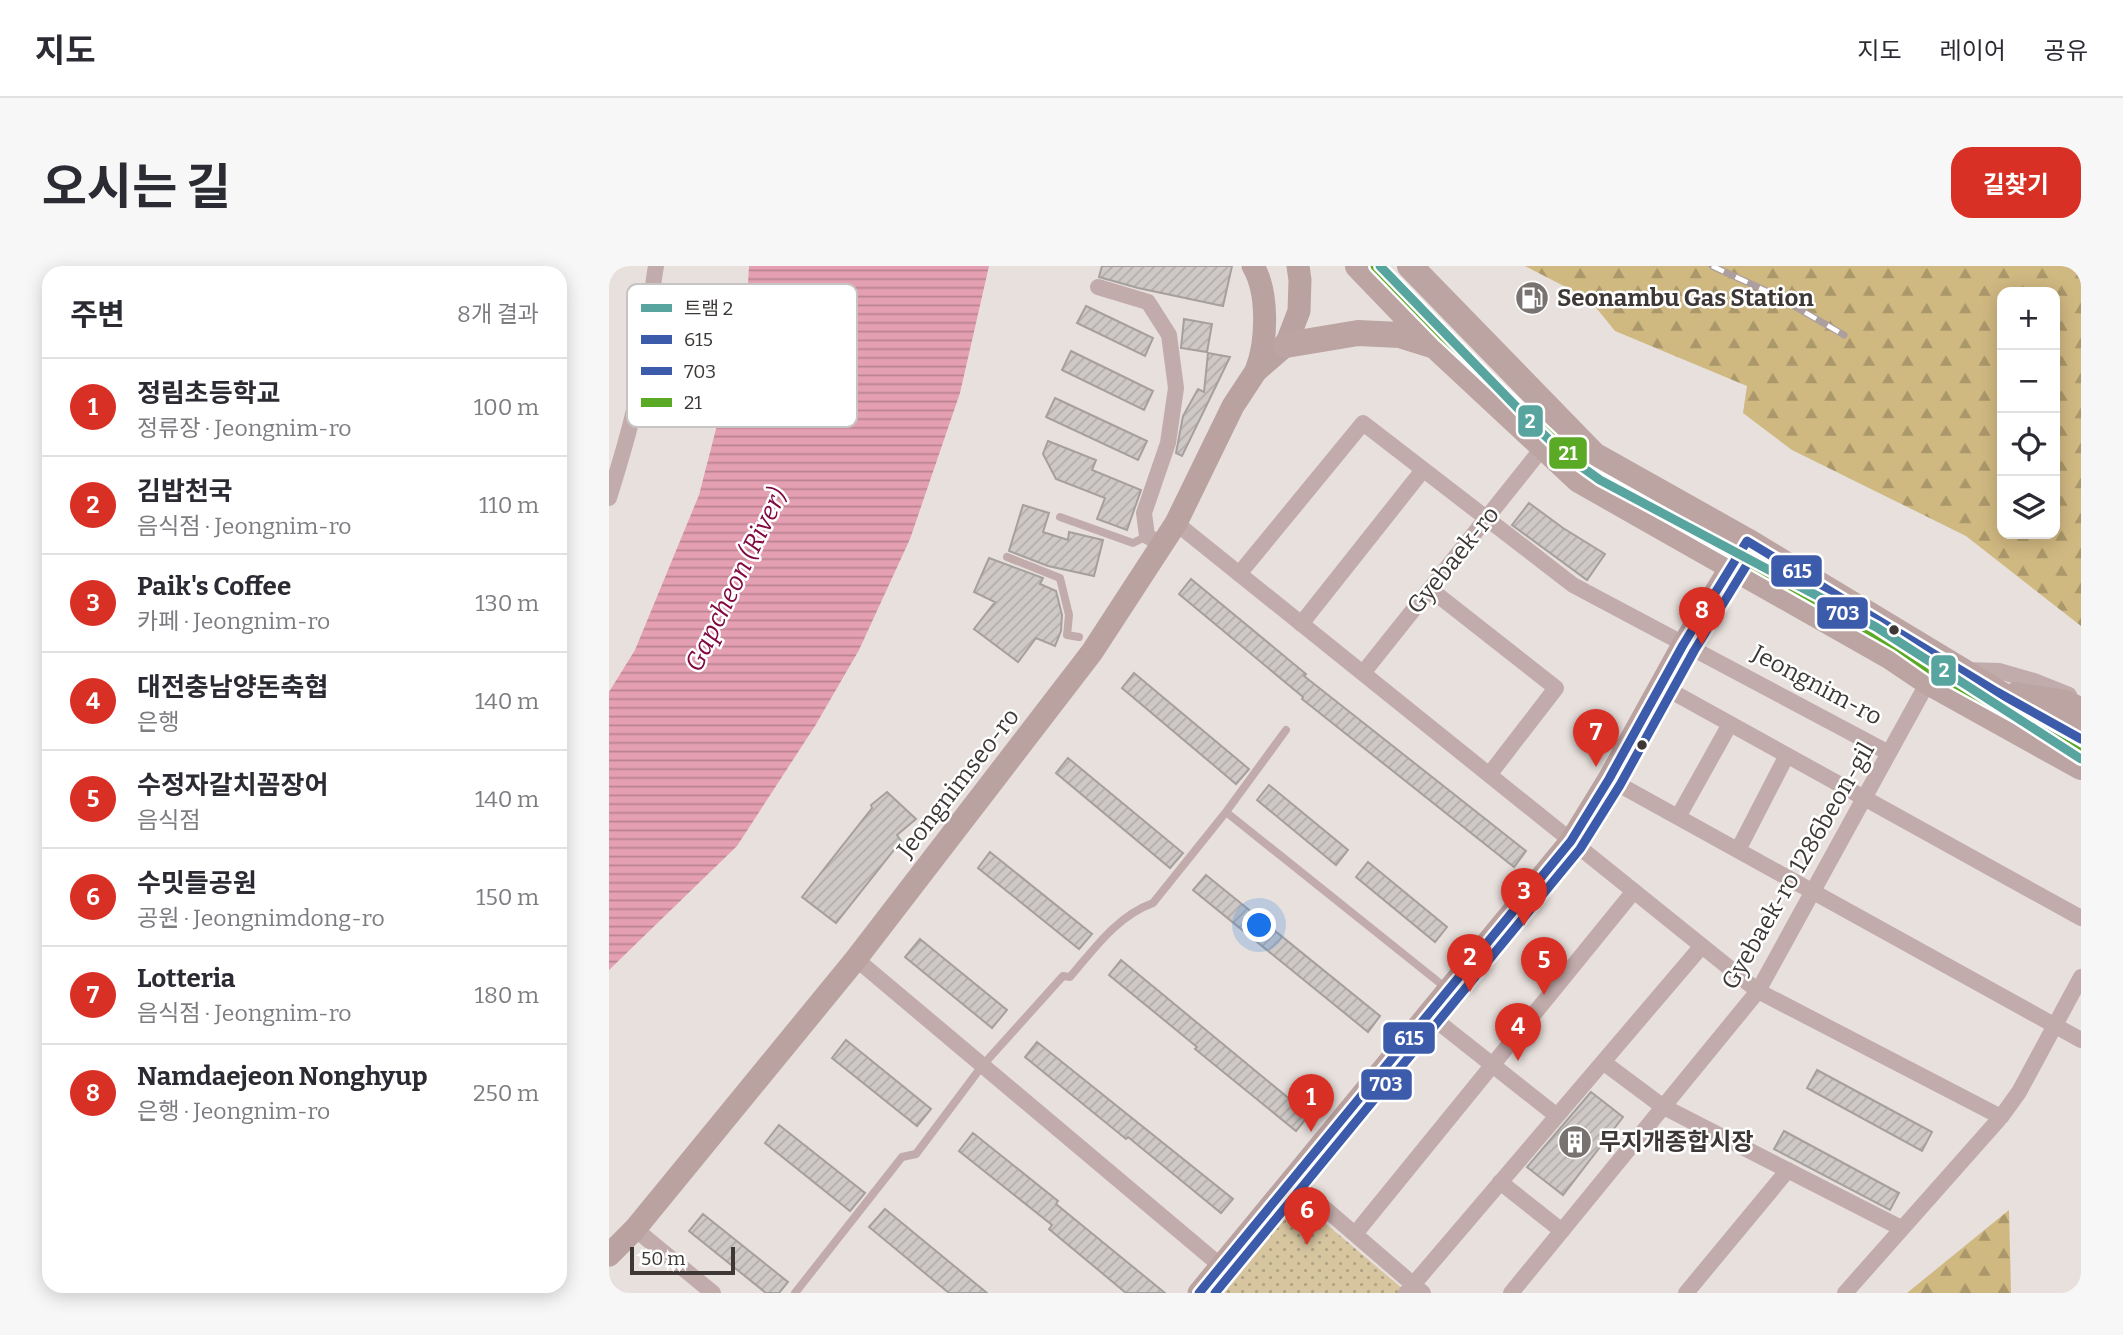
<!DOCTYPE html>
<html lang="ko">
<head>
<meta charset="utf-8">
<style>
  :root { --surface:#fff; --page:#f7f7f7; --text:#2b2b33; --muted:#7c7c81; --line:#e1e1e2; --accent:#d93025 }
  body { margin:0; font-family:Bitter,"Noto Sans KR",serif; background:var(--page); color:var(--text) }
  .controls { position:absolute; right:21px; top:21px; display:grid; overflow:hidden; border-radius:14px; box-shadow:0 4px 18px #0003 }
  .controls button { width:63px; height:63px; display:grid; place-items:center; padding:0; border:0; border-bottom:2px solid var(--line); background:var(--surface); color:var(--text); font:35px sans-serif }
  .scale { position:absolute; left:21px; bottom:18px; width:105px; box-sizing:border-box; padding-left:7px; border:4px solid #3d3836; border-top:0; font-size:19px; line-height:24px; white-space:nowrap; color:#3d3836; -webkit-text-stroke:5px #fff; paint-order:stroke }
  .you { position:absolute; left:651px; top:660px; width:24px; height:24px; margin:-18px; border:5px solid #fff; border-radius:50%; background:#1a73e8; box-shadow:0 0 0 10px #1a73e833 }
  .badge { display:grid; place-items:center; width:46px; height:46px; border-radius:50%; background:var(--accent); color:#fff; font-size:23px; font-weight:700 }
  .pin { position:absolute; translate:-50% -58px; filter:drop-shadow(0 2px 4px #0008) }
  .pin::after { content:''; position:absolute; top:37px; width:24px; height:21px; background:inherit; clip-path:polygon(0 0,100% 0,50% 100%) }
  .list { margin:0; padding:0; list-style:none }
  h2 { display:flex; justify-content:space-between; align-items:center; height:91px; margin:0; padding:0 28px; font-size:30px }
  h2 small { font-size:23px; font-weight:400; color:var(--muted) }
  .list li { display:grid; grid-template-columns:46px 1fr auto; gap:21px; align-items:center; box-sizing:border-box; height:98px; padding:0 28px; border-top:2px solid var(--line) }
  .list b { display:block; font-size:26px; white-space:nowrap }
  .list p { margin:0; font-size:23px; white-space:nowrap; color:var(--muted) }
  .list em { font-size:23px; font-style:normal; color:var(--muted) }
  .icon { flex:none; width:38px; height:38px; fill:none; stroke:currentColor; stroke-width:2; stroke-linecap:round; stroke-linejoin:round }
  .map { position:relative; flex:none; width:1472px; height:1027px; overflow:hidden; border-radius:21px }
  header { display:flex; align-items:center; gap:42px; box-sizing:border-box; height:98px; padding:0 35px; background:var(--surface); border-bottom:2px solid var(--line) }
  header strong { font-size:33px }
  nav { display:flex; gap:38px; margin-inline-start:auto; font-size:24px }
  .intro { display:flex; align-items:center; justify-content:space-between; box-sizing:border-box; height:168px; padding:0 42px }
  h1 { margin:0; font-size:49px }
  .button { padding:18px 32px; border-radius:21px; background:var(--accent); color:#fff; font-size:24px; font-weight:700 }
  main { display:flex; gap:42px; padding:0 42px }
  aside { flex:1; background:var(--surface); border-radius:21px; box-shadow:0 4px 18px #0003 }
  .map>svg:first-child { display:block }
  .forest { fill:url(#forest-firs); fill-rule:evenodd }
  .park { fill:url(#park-dots) }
  .water { fill:url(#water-rules) }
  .building { fill:url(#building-hatch); stroke:#a5a09d; stroke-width:2 }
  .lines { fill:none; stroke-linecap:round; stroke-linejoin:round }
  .lane { stroke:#c2acab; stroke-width:8 }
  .street { stroke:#c2acab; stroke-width:16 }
  .secondary { stroke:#baa2a1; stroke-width:23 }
  .primary { stroke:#bca4a2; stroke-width:26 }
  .rail-casing { stroke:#ac9f9e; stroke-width:7 }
  .rail { stroke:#fff; stroke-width:4.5; stroke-dasharray:13; stroke-linecap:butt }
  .bus-1-casing { stroke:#fff; stroke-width:14 }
  .bus-2-casing { stroke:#fff; stroke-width:14 }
  .bus-3-casing { stroke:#fff; stroke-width:14 }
  .bus-1 { stroke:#3d5bab; stroke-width:9 }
  .bus-2 { stroke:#3d5bab; stroke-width:9 }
  .bus-3 { stroke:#5aaa26; stroke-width:9 }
  .tram-1-casing { stroke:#fff; stroke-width:14 }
  .tram-1 { stroke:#58a59f; stroke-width:9 }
  .bus-dot { fill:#3d3836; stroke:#fff; stroke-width:2.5 }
  .labels { text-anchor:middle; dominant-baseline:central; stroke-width:5; stroke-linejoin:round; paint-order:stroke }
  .poi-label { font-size:24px; font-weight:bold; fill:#3d3836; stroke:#fff; text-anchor:start }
  .street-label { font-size:24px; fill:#3d3836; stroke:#fff }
  .water-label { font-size:26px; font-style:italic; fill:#810940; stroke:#fff }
  .key { fill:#fff; stroke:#c5c3c3; stroke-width:2 }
  .key-label { font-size:19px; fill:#3d3836 }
  .line-badge { stroke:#fff; stroke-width:2.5 }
  .badge-label { font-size:19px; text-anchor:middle; font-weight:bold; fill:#fff }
</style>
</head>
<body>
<header>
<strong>지도</strong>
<nav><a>지도</a><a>레이어</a><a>공유</a></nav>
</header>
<div class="intro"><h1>오시는 길</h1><a class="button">길찾기</a></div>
<main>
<aside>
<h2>주변<small>8개 결과</small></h2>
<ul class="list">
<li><span class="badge">1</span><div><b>정림초등학교</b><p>정류장 · Jeongnim-ro</p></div><em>100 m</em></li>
<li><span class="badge">2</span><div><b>김밥천국</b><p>음식점 · Jeongnim-ro</p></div><em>110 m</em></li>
<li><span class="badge">3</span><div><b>Paik's Coffee</b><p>카페 · Jeongnim-ro</p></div><em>130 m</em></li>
<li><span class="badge">4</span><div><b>대전충남양돈축협</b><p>은행</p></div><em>140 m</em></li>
<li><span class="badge">5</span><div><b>수정자갈치꼼장어</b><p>음식점</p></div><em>140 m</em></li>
<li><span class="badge">6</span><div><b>수밋들공원</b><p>공원 · Jeongnimdong-ro</p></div><em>150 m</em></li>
<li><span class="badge">7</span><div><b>Lotteria</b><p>음식점 · Jeongnim-ro</p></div><em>180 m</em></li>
<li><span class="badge">8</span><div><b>Namdaejeon Nonghyup</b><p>은행 · Jeongnim-ro</p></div><em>250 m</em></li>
</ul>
</aside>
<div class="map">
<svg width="1472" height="1027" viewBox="0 0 1472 1027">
  <defs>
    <pattern id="forest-firs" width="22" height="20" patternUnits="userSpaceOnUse" patternTransform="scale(1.75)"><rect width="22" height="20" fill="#d0b881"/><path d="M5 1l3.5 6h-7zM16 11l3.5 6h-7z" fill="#aa976a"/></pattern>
    <pattern id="park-dots" width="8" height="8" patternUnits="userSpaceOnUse" patternTransform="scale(1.75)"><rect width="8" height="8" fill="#d7c5a0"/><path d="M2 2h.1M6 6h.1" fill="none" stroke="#b0a183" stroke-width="1.8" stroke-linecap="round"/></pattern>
    <pattern id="water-rules" width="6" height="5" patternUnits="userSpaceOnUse" patternTransform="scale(1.75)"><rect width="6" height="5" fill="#e49fb2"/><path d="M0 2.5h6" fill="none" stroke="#ba8392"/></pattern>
    <pattern id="building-hatch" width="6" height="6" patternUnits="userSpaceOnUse" patternTransform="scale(1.75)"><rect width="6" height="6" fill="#cec9c6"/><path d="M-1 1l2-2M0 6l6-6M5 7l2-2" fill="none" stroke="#b2adab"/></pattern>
  </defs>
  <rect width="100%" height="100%" fill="#e7e0dd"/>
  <path class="forest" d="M916,0H1472V360L1357,270L1183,184L1134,147L1138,120L1006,65L980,33ZM1446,26V268H1393V26Z
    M1400,944L1402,1027H1298Z"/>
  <path class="park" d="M690,935L794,1023L790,1027H613Z"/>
  <path class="water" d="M140,0H380L351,127L301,273L250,384L206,460L128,580L0,704V426L26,384L90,229L115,132L136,75Z"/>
  <path class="building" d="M493,0H623L614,40L529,22L490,11Z
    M477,40L544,72L536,90L468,57Z
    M575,53L603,58L598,86L572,82Z
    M462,85L544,125L535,144L453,104Z
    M599,87L621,91L573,190L567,187L574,150L589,123L595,126Z
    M446,132L538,175L529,194L437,151Z
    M439,175L487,194L483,204L532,224L518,264L488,253L496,232L447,213L434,188Z
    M920,237L954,262L996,288L978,314L903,259Z
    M414,239L440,247L434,266L459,274L460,266L494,274L485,310L439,300L400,285Z
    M380,292L434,312L431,318L447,325L453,349L452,365L446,380L427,372L409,396L365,363L386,336L365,326Z
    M582,313L697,408L695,410L917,585L905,601L693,433L694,431L570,328Z
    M525,407L640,503L627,518L513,422Z
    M459,492L574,587L561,602L447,507Z
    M660,519L739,584L727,599L648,534Z
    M278,526L307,553L288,569L292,575L227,657L193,631L263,542L262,539Z
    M381,586L483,668L470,683L369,602Z
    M759,596L838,661L826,676L747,611Z
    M597,609L771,750L759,766L584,624Z
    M311,673L398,744L383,762L296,691Z
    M512,694L700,849L687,865L586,783L588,781L500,709Z
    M237,774L322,843L308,860L223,792Z
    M428,776L624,933L612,947L519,871L517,873L416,791Z
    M1208,804L1323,866L1313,885L1198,822Z
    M982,826L1014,851L954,929L918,901Z
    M170,859L256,927L241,945L156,877Z
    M1175,865L1290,927L1281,944L1165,883Z
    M364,867L449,935L447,938L556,1027H517L440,963L443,959L350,885Z
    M276,943L378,1027H340L260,961Z
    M94,948L179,1016L170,1027H157L80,965Z"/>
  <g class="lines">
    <path class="lane" d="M451,251L524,277L538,270
      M398,291L451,312L460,349L458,369L470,371
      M617,546L677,464
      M186,1027L293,891L307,888L373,800L454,710L461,711C485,683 508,650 544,637L617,546L837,722"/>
    <path class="street" d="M489,21L539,36L560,69L567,122L559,177L535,247L538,270L554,279
      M0,232C15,184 31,130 37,80C41,53 42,27 47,0
      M567,257L1149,725L1392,851
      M630,308L754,157L964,319L1280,487
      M821,323L947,422L880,509
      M692,358L814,204
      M1357,404L1390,405L1425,415L1460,429
      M754,407L935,180
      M1051,419L1472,652
      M1000,513L1472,774
      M1069,551L1121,458
      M1129,584L1178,489
      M247,693L612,1000
      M819,748L948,850
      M994,796L1053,840L1292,962
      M683,914L814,1027
      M891,916L953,965
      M26,963L104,1027
      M746,968L1025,625
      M797,1027L1092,681
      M902,1027L1149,725L1319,416
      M1077,1027L1179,904
      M1236,1027L1392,851L1410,826L1472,711"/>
    <path class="secondary" d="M644,0C660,27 658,77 647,105
      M0,989L26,963L247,693L483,386L567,257L624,140L647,105L677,79L690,45L691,14L689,0
      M590,1027L962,575L1000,513L1074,379L1138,275"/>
    <path class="primary" d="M749,0L826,80L970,214L1282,391L1319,416L1472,501
      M801,0L985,189L1138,275L1388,426L1472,473
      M677,79L749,67L791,69L823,79
      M1407,429L1457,437L1472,445"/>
    <g class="rail-casing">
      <path id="rail" d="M1103,0L1166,29L1235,69"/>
    </g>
    <use href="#rail" class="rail"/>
    <g class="bus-1-casing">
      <path id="bus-1" d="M590,1027L962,575L1000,513L1074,379L1138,275L1388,426L1472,473"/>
    </g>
    <g class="bus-2-casing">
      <path id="bus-2" d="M606,1027L971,583L1011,519L1085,385L1142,292L1382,436L1466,484"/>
    </g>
    <g class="bus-3-casing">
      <path id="bus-3" d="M766,0L835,71L977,204L1288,380L1325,406L1472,487"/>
    </g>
    <use href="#bus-1" class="bus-1"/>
    <use href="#bus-2" class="bus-2"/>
    <use href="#bus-3" class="bus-3"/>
    <g class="tram-1-casing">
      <path id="tram-1" d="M771,0L927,161L956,189L991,214L1267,361L1472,493"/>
    </g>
    <use href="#tram-1" class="tram-1"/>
  </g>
  <defs>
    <g id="fuel-disc" transform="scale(1.75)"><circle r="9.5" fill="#787370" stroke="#fff"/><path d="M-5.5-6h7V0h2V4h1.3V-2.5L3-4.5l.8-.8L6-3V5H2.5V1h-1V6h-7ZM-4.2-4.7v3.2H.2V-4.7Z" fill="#fff"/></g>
    <g id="building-disc" transform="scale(1.75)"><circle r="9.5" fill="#787370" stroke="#fff"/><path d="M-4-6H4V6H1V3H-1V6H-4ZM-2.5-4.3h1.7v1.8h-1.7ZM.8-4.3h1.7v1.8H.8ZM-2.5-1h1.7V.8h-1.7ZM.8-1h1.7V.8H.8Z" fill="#fff"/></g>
  </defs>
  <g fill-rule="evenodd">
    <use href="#fuel-disc" x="923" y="32"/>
    <use href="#building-disc" x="966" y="876"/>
  </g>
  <g class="bus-dot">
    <circle cx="1285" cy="364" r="6"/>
    <circle cx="1033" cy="479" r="6"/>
  </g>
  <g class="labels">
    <g class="poi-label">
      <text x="948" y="32">Seonambu Gas Station</text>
      <text x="990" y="876">무지개종합시장</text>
    </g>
    <g class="street-label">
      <text transform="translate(844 294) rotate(-51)">Gyebaek-ro</text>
      <text transform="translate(1208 419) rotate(28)">Jeongnim-ro</text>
      <text transform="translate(349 517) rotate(-52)">Jeongnimseo-ro</text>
      <text transform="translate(1189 600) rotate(-60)">Gyebaek-ro 1286beon-gil</text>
    </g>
    <g class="water-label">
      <text transform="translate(127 314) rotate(-64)">Gapcheon (River)</text>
    </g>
  </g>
  <rect x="18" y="18" width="230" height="143" rx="10" class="key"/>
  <rect x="32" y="38" width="31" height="8" fill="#58a59f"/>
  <rect x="32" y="69" width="31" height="9" fill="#3d5bab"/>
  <rect x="32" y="101" width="31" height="8" fill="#3d5bab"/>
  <rect x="32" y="132" width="31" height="9" fill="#5aaa26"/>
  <g class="key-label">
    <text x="75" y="49">트램 2</text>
    <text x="75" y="80">615</text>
    <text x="75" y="112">703</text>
    <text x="75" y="143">21</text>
  </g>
  <g class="line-badge">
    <rect x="908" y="138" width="27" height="34" rx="7" fill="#58a59f"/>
    <rect x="939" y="170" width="40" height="34" rx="7" fill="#5aaa26"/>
    <rect x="1161" y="288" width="53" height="34" rx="7" fill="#3d5bab"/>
    <rect x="1207" y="330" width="53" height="34" rx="7" fill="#3d5bab"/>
    <rect x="1321" y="388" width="27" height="33" rx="7" fill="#58a59f"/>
    <rect x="773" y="755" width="54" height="34" rx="7" fill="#3d5bab"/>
    <rect x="751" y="802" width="53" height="33" rx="7" fill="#3d5bab"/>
  </g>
  <g class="badge-label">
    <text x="921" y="162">2</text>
    <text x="959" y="194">21</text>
    <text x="1188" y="312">615</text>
    <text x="1234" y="354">703</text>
    <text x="1335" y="411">2</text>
    <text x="800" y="779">615</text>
    <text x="777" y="825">703</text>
  </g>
</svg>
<div class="controls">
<button>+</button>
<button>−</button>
<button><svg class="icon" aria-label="locate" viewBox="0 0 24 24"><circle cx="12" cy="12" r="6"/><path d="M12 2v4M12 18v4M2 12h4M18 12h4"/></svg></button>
<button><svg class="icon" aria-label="layers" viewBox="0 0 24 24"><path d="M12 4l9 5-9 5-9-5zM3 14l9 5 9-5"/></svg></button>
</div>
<div class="scale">50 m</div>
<div class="you"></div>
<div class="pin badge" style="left:702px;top:866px">1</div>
<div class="pin badge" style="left:861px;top:726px">2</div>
<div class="pin badge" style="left:915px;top:660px">3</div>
<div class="pin badge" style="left:909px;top:795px">4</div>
<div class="pin badge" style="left:935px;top:729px">5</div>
<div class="pin badge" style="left:698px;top:979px">6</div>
<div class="pin badge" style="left:987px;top:501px">7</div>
<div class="pin badge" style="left:1093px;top:379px">8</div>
</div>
</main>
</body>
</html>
